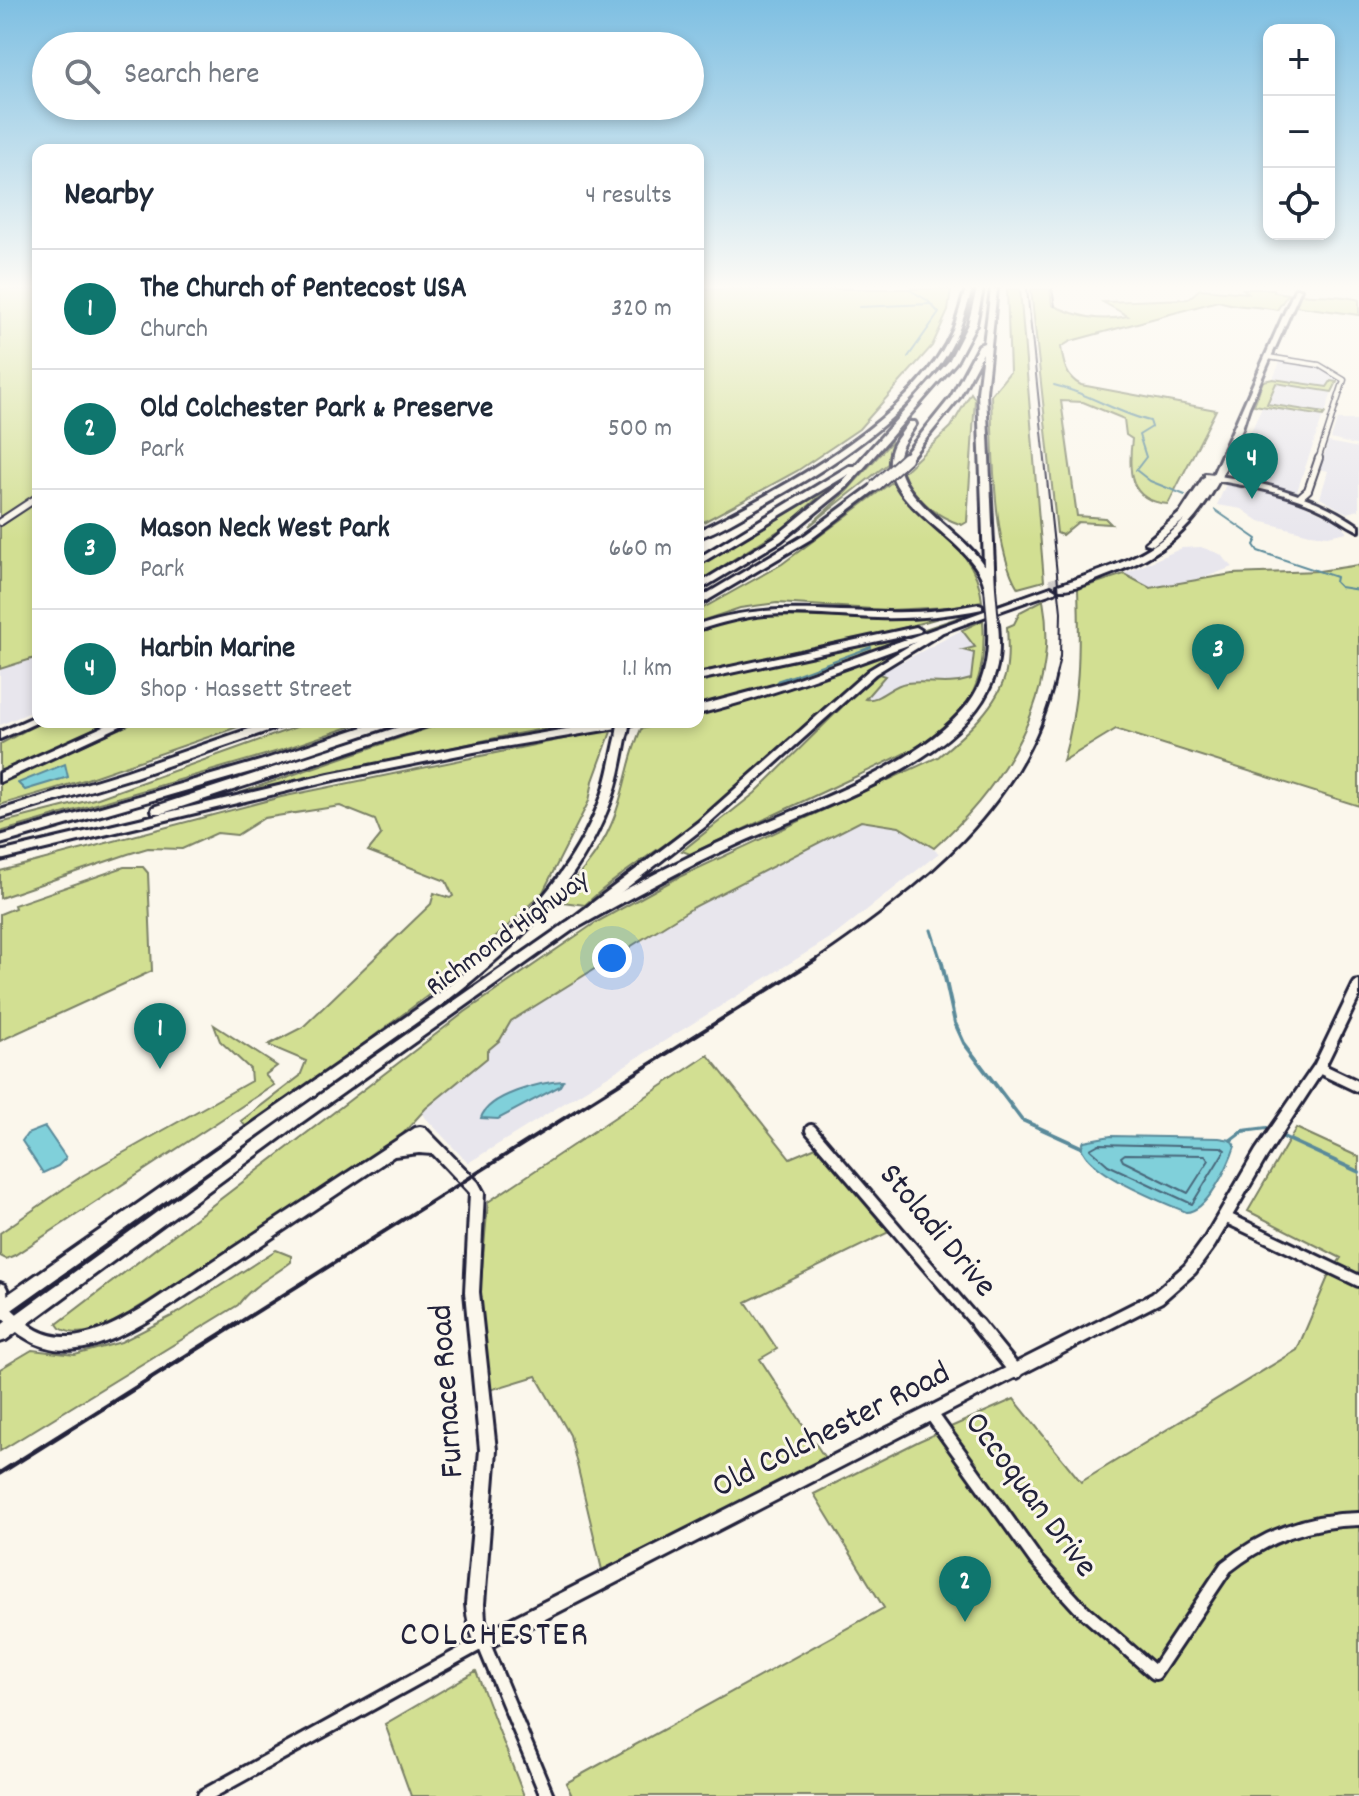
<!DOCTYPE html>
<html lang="en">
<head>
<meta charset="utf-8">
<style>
  :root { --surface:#fff; --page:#f6f6f7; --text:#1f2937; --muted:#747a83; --line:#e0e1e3; --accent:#0f766e }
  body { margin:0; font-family:Dekko,sans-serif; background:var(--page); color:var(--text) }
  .controls { position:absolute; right:24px; top:24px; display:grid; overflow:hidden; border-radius:16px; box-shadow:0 4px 12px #0003 }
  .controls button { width:72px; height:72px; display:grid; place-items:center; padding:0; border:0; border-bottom:2px solid var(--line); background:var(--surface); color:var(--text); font:40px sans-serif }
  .you { position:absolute; left:612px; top:958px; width:28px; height:28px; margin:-20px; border:6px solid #fff; border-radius:50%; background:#1a73e8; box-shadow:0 0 0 12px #1a73e833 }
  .badge { display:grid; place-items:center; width:52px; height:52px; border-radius:50%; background:var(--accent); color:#fff; font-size:26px; font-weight:700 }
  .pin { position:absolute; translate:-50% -66px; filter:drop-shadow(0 2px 4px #0008) }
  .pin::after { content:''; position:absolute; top:42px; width:28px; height:24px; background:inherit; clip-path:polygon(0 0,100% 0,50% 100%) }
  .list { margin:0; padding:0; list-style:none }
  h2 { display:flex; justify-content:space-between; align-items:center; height:104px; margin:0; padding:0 32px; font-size:34px }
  h2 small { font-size:26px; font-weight:400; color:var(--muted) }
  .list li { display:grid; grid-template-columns:52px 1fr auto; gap:24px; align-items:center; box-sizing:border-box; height:120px; padding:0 32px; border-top:2px solid var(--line) }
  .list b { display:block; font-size:30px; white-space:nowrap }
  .list p { margin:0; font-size:26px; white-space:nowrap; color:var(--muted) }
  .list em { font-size:26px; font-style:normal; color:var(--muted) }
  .icon { flex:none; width:44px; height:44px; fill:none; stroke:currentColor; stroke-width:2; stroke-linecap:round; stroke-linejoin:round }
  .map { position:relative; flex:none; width:1359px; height:1796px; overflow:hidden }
  .search { position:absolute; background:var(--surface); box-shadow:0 4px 12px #0003; left:32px; top:32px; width:672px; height:88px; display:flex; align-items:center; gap:20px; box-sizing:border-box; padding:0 28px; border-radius:44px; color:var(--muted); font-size:30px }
  .panel { position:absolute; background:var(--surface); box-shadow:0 4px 12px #0003; left:32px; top:144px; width:672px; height:584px; border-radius:16px }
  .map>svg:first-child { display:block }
  .built { fill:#e8e6ed }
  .green { fill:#d2df92; stroke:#7a8066; stroke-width:2 }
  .water { fill:#80d0da; stroke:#5a8a9a; stroke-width:2 }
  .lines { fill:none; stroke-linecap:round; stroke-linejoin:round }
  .shore { stroke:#48687b; stroke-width:2 }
  .stream-far2 { stroke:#5a8a9a; stroke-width:2 }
  .stream-far1 { stroke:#5a8a9a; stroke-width:3 }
  .stream { stroke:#5a8a9a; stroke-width:4 }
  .highway-tunnel { stroke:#d0ccc9; stroke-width:10; stroke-dasharray:10 5; stroke-linecap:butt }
  .street-far3-casing { stroke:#22223b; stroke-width:7 }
  .street-far2-casing { stroke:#22223b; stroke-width:10 }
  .street-far1-casing { stroke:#22223b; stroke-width:16 }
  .street-casing { stroke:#22223b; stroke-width:18 }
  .secondary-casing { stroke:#22223b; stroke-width:6 }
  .primary-casing { stroke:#22223b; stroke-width:6 }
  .highway-casing { stroke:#22223b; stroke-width:6 }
  .street-far3 { stroke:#fbf7ec; stroke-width:4 }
  .street-far2 { stroke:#fbf7ec; stroke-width:6 }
  .street-far1 { stroke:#fbf7ec; stroke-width:10 }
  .street { stroke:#fbf7ec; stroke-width:12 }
  .secondary { fill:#fbf7ec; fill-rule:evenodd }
  .primary { fill:#fbf7ec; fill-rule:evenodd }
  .highway { fill:#fbf7ec; fill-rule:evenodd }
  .rail-far3 { stroke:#22223b; stroke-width:2 }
  .rail-far2 { stroke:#22223b; stroke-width:3 }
  .rail-far1 { stroke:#22223b; stroke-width:4 }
  .rail { stroke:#22223b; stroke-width:5 }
  .primary-bridge-casing { stroke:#22223b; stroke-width:17; stroke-linecap:butt }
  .highway-bridge-casing { stroke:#22223b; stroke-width:14; stroke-linecap:butt }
  .primary-bridge { stroke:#fbf7ec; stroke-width:11 }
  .highway-bridge { stroke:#fbf7ec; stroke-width:10 }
  .labels { text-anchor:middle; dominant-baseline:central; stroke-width:6; stroke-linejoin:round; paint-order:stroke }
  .street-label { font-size:28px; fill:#22223b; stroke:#fbf7ec }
  .near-street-label { font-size:34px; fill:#22223b; stroke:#fbf7ec }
  .near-neighbourhood-label { font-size:36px; letter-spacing:2px; fill:#22223b; stroke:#fbf7ec }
</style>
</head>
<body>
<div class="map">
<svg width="1359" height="1796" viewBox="0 0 1359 1796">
  <rect width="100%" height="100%" fill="#fbf7ec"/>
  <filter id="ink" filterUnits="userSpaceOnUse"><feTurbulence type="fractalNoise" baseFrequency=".0125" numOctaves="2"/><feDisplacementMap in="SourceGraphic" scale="16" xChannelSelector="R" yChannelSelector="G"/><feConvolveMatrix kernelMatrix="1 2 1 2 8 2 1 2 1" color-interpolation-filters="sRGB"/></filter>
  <g filter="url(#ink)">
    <path class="built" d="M1285,361L1311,365L1332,375L1336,381H1331L1328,387L1273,379L1280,362Z
      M1276,383L1332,392L1325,413L1267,404Z
      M1262,407L1323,416L1297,491L1237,476L1233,471Z
      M1337,420H1359V446L1331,439Z
      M1328,442L1359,448V510L1347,513L1320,498L1328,471L1320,469Z
      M1234,483L1306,503V506L1342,523L1347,532L1328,536L1310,534L1259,521L1242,509L1217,505L1226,484Z
      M1201,547L1220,554L1233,567L1200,579L1150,588L1124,574L1182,548Z
      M962,630L975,648L971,679L952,685L904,683L872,700L864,699L885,677L879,674Z
      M38,657V709L0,725V669Z
      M861,821L899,827L939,853L835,935L468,1163L421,1113L486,1058L487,1052L500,1040L511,1021L694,907Z"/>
    <path class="green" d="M0,289H38V657L0,669Z
      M698,289H951L948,311L932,346L859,429L797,471L698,525Z
      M1007,289H1020L1044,581L1018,588C992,547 993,445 991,395L1010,372Z
      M1031,289H1050L1052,305C1078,317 1101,322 1128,316L1103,302L1188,299L1200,289L1248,293L1243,289H1274V292L1288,294L1277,310C1253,305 1239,308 1218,301L1071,341L1061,347C1063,362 1066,378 1081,385L1216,410L1168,504C1128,501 1128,471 1132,439L1126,435L1124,419L1083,402L1061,401L1077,516L1105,518L1111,524L1078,522L1062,535L1057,533Z
      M1300,294C1320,296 1343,295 1359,300V315L1295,306Z
      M1273,379L1327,387L1331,381L1337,382L1332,392L1276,383L1267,404L1325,413L1323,416L1254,405L1263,381Z
      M971,393L975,399L967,522L962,525C930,514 921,500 900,475L951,427Z
      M891,442L890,462L809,526L845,493Z
      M892,482C925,525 977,546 982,601L949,607L889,610L777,603L740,608L698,622V611L782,564Z
      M830,487L786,526L698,582V568L702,564Z
      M1359,565V806L1116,729L1063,761C1080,703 1080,648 1078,589L1124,574L1150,588L1232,574L1319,571Z
      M1050,586L876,650L771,685L698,705V679L896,639Z
      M1043,600C1061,695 1003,787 934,848L899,827L861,821L694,907L511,1021L500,1040L487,1051V1058L426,1108L401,1136L307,1201L128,1314C108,1325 82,1341 60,1328L57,1324L465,1012L595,923L677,878L938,757C963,736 999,706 1006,672C1009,657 1008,642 1007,627L1014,624L1020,612Z
      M773,612L868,616L960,612L871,637L698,672V630L727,620Z
      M983,620C986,661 980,696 948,725C925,746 884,763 857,776C801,802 746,828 690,854L682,851L755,793L856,693L879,674L885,676L865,699C879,702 891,685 906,683C930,680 946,687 971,679L974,653L963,650L975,647L962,630Z
      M910,644C836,685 774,759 708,813C668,845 622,870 585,905L555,901C577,878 599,854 611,825C625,794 627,760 641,729L669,722H698V715L858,664Z
      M41,722H112L0,774V744Z
      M135,722H252L84,780L0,805V782Z
      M310,722H364L282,750L0,832V823L98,798Z
      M446,722H582L500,737L228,797Z
      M612,729L593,781L589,801L543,892L462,970L326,1072L246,1127L241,1121L300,1076L306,1061L268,1045L303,1027L431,904L434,893L450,898L453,896L446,881L368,851L381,835L375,820L340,806L264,818L237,835L217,833L182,849L148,848L128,854L0,898V871L281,797Z
      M124,867H143L148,873L152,971L0,1041V914L15,908L14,905Z
      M214,1025L277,1066L265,1075L274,1085L15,1255L6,1259L0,1256V1233L82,1176L251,1081L250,1069L220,1041Z
      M708,1055L790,1158L816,1147L889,1232L746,1302L777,1349L760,1359L825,1458L602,1570L570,1435L536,1376L490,1390L480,1292L488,1202Z
      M1296,1128L1359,1157V1796H572L566,1783L884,1608L814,1494L919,1441L1014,1399L1081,1482L1297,1350L1328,1277L1341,1258L1248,1211Z
      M276,1250L291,1256V1262C272,1277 252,1285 238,1305L0,1451V1369L32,1350L75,1355L121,1342L178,1313Z
      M476,1671L524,1796H411L385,1724Z"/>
    <path class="water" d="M65,764L68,777L25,790L18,783Z
      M563,1081L560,1086L498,1119L481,1118C488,1095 541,1082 563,1081Z
      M45,1127L66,1158L58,1166L43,1173L22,1141L27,1134Z
      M1111,1136L1219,1138L1231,1140L1235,1146C1229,1165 1207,1212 1186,1212C1160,1201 1090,1174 1081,1147L1084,1141Z"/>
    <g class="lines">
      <path class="shore" d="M1099,1144L1221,1147L1225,1150L1192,1204L1108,1165L1090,1149Z
        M1125,1154L1205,1155L1209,1160L1188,1193L1123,1161L1121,1157Z"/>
      <path class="stream-far2" d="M908,289L927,300L939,313L908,357
        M859,307L930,304
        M1054,385C1088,393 1116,413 1150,421L1152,427L1139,435L1146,457L1136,470L1150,481L1185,495
        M1215,510L1257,539L1254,545L1258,551L1336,577L1335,582L1340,587L1359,590
        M784,679L871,647"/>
      <path class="stream-far1" d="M778,681L790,677
        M931,930L941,961"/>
      <path class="stream" d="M941,959L955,1023L964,1043L1022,1120L1081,1147
        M1281,1136L1359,1172
        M1231,1140L1243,1131L1267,1128"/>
      <path class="highway-tunnel" d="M1050,584L1062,581"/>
      <g class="street-far3-casing">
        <path id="street-far3" d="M1268,357L1319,365L1344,380L1318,460"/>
      </g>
      <g class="street-far2-casing">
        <path id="street-far2" d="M1301,496L1308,490L1319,458
          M0,522L38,497"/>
      </g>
      <g class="street-far1-casing">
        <path id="street-far1" d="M1319,1068L1359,1087
          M811,1130L979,1326
          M1225,1217L1359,1281"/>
      </g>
      <g class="street-casing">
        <path id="street" d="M977,1324L1016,1372
          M932,1415L1036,1560L1079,1607L1155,1673L1226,1567C1266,1535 1308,1520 1359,1519
          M204,1796L483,1642L547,1796"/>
      </g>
      <g class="secondary-casing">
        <path id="secondary" d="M1205,474C1218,475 1230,478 1243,480C1285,489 1324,501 1359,526V531C1346,525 1334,515 1321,509C1285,491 1245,486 1205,478Z
          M38,715V722L0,739V732Z
          M1359,981V997L1324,1069L1266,1158L1214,1247L1195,1273L1162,1302L483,1651L477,1648C471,1634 467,1620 466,1604L480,1450L465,1292L470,1193L433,1154L419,1153L394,1156L154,1317C116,1340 67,1366 24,1337C15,1332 8,1323 0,1316V1283L5,1285L7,1289L8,1306C18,1314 26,1324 37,1330C73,1349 113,1326 144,1307L415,1128L420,1127L425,1128L478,1182L484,1193L479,1292L496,1450L484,1604L485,1621L488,1630L1152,1294L1185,1265L1204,1239L1256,1150L1315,1064L1353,985L1355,982Z"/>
      </g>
      <g class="primary-casing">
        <path id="primary" d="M979,604L982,605V609C948,616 912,619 877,618C839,617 802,612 765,615C741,617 720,623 698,630V624C765,602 819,612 887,612C918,613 949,610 979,604Z
          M937,629L942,632L940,634L875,674L706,826L574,929L298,1125L6,1340L0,1342V1326L288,1117L566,923L698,822L869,670Z
          M622,731L627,734C622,758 619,783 609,806C576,889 513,950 444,1003L6,1314L0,1316V1300L434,997C502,945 565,887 598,806C608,783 611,758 617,734Z"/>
      </g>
      <g class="highway-casing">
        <path id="highway" d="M966,289H972C964,319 954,348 934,373C888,431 823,472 759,507C739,518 719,531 698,538V531C782,489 914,420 953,330C958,317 961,303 966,289Z
          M977,289H983L976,324L956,362L847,487L781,541L698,591V584L775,537L841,483L849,474L698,565V558L849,466H855L949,361L968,324Z
          M991,289H997L986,392L995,588L990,591L985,588C976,538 874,505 892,449C895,440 904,430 909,422H915L916,424C912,431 906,438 902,446C881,491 965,531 984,566L978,392L983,353L959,398L909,460L902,458L951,397L979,345L984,343Z
          M1295,289H1301C1284,328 1266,368 1249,407C1245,418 1242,430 1237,442C1210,508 1180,549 1111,574C1095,580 1075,590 1058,589V585C1104,570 1151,556 1184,520L1153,545L1145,543L1181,512L1204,477L1211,479Z
          M875,483L880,486L878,488L811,539L698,606V599L805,535Z
          M1051,587L1056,590L1055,592C935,632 820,683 698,714V706L784,683Z
          M993,620L998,623C1000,646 1000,668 989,689C951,767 813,809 738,844C682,869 628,899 575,929H565L563,926L565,923C618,893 671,864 727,839C804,804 914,771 968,704C987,680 989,652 988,623Z
          M916,627L921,630L920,632L698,680V674Z
          M113,722H129L0,782V773Z
          M269,722H287L285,725L135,777L0,818V810L127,771Z
          M378,722H396L394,725L268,767L0,844V836L260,761Z
          M414,722H432L430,725L163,813H153L152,810L153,807Z
          M607,722H635L629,726L479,751L329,781L0,860V852L329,774L479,744Z"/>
      </g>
      <use href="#street-far3" class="street-far3"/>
      <use href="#street-far2" class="street-far2"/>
      <use href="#street-far1" class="street-far1"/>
      <use href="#street" class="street"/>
      <use href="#secondary" class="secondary"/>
      <use href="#primary" class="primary"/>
      <use href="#highway" class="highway"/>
      <path class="rail-far3" d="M1027,289L1061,612L1060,657L1055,679
        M1052,289L1055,306"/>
      <path class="rail-far2" d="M814,961C918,890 1028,806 1056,677"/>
      <path class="rail-far1" d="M234,1326L817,959"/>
      <path class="rail" d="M0,1473L237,1324"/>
      <g class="primary-bridge-casing">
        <path id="primary-bridge" d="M622,734L624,722"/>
      </g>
      <g class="highway-bridge-casing">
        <path id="highway-bridge" d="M875,486L906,458
          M990,588L993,623"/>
      </g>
      <use href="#primary-bridge" class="primary-bridge"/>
      <use href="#highway-bridge" class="highway-bridge"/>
    </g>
  </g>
  <linearGradient id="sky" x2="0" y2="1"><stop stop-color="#7ebfe2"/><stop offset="0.53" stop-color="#fdfbf6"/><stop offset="1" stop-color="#fdfbf6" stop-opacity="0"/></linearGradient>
  <rect width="1359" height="541" fill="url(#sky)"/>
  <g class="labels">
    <g class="street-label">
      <text transform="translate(509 935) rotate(-36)">Richmond Highway</text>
    </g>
    <g class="near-street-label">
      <text transform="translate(936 1232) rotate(50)">Stoladi Drive</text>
      <text transform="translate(449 1391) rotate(-94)">Furnace Road</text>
      <text transform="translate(832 1432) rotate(-27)">Old Colchester Road</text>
      <text transform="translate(1029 1496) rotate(53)">Occoquan Drive</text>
    </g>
    <g class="near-neighbourhood-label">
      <text x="495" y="1637">COLCHESTER</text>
    </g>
  </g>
</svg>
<div class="controls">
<button>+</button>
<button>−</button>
<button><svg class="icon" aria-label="locate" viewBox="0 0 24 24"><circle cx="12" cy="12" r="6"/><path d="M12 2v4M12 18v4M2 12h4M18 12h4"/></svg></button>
</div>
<div class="you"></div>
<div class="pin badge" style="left:160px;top:1069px">1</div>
<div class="pin badge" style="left:965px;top:1622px">2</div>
<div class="pin badge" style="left:1218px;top:690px">3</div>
<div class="pin badge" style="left:1252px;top:499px">4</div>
<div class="search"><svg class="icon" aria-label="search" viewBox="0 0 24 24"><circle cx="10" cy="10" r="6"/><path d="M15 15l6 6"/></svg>Search here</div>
<section class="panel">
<h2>Nearby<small>4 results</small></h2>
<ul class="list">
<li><span class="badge">1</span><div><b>The Church of Pentecost USA</b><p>Church</p></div><em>320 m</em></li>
<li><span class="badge">2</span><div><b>Old Colchester Park &amp; Preserve</b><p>Park</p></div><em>500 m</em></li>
<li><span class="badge">3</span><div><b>Mason Neck West Park</b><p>Park</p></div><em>660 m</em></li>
<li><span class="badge">4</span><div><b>Harbin Marine</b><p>Shop · Hassett Street</p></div><em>1.1 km</em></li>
</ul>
</section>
</div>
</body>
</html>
